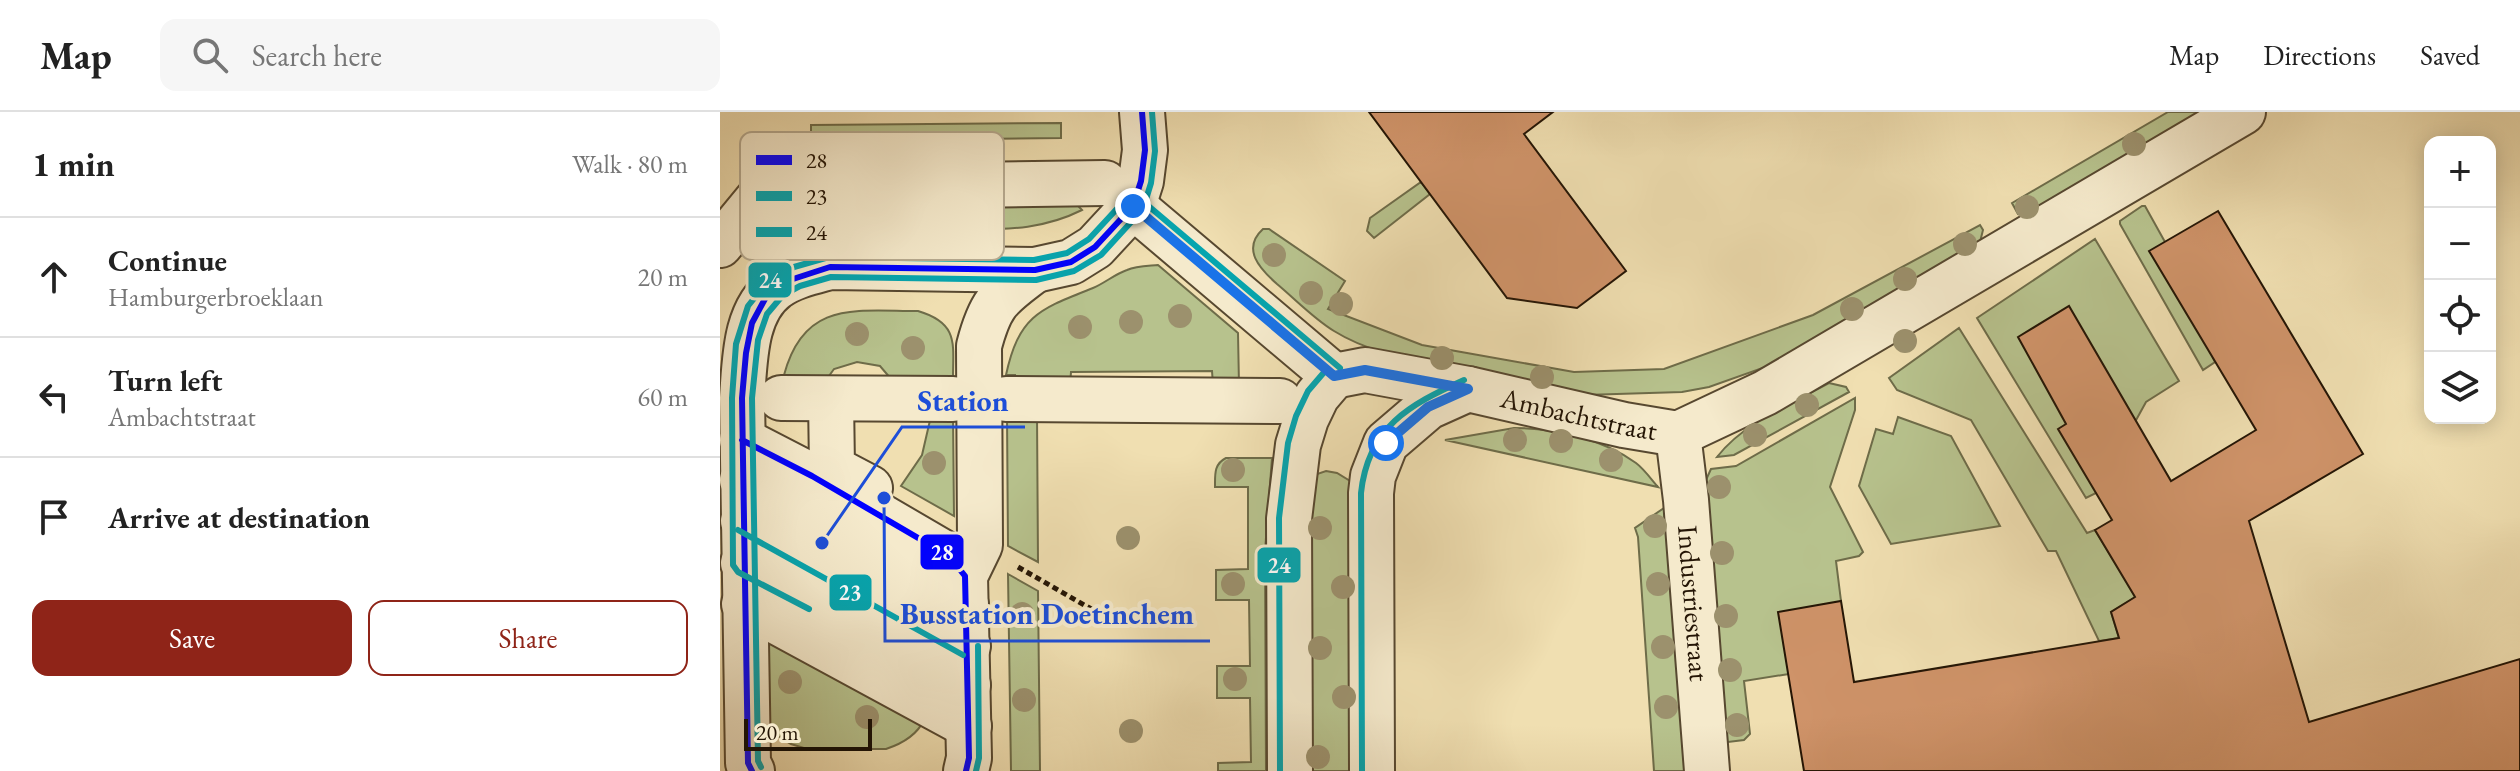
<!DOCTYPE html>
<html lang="en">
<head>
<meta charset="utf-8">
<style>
  :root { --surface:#fff; --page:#f6f6f6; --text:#222; --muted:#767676; --line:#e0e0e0; --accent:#8f2418 }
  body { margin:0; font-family:"EB Garamond",serif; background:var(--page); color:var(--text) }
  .controls { position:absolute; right:24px; top:24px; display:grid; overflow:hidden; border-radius:16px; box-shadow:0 4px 20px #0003 }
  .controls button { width:72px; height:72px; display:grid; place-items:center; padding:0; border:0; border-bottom:2px solid var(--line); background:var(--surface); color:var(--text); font:40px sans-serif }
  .scale { position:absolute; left:24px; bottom:20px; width:128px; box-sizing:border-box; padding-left:8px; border:4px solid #241505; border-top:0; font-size:22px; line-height:28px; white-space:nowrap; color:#241505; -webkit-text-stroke:6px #f5eacc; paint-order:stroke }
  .stop { position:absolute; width:24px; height:24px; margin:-18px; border:6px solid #1a73e8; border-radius:50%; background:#fff }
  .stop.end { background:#1a73e8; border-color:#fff; box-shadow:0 2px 8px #0008 }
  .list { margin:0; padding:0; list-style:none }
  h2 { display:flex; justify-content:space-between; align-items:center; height:104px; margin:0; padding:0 32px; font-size:34px }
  h2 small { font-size:26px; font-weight:400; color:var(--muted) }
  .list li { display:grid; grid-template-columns:52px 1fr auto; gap:24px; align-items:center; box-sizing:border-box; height:120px; padding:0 32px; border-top:2px solid var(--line) }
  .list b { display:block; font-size:30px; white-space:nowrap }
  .list p { margin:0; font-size:26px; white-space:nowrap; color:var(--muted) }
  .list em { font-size:26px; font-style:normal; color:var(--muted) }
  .actions { display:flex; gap:16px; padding:24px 32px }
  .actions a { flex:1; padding:18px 0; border:2px solid var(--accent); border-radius:16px; text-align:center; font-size:28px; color:var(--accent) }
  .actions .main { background:var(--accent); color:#fff }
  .icon { flex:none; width:44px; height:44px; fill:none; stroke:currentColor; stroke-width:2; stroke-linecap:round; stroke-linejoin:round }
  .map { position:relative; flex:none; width:1800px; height:659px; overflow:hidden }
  header { display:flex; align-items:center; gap:48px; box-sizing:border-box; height:112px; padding:0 40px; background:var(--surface); border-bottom:2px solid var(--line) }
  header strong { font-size:38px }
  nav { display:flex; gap:44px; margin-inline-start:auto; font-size:28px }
  .search { width:560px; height:72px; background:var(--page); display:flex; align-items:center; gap:20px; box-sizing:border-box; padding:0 28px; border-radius:16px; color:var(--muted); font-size:30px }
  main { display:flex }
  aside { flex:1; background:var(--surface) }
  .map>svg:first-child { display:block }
  .green { fill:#b7c28d; stroke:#6e6c49; stroke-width:2 }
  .building { fill:#cf9369; stroke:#241505; stroke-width:2 }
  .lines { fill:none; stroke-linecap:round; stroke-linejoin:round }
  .minor-casing { stroke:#574830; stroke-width:48 }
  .path { stroke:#241505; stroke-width:5; stroke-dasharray:6 4; stroke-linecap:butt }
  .minor { stroke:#f5eacc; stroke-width:44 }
  .bus-1-casing { stroke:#f5eacc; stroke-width:12 }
  .bus-2-casing { stroke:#f5eacc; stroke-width:12 }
  .bus-3-casing { stroke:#f5eacc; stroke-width:12 }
  .bus-1 { stroke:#00f; stroke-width:6 }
  .bus-2 { stroke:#05a5af; stroke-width:6 }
  .bus-3 { stroke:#05a5af; stroke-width:6 }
  .tree { fill:#9c916d }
  .route { stroke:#1a73e8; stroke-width:10 }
  .labels { text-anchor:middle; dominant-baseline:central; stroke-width:8; stroke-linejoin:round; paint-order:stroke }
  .street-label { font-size:28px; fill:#241505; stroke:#f5eacc }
  .key { fill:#f5eacc; stroke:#b6aa90; stroke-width:2 }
  .key-label { font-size:22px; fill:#241505 }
  .leader { fill:none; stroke:#1d4ed8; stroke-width:3 }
  .callout-dot { fill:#1d4ed8; stroke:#f5eacc; stroke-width:3 }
  .callout-label { font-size:30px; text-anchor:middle; font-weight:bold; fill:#1d4ed8; stroke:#f5eacc; stroke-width:8; stroke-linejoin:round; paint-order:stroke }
  .line-badge { stroke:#f5eacc; stroke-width:3 }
  .badge-label { font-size:22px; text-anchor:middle; font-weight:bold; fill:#fff }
</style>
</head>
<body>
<header>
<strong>Map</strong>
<div class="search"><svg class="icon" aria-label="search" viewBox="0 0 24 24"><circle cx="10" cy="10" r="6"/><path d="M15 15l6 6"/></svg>Search here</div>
<nav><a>Map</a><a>Directions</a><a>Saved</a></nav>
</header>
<main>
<aside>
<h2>1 min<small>Walk · 80 m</small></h2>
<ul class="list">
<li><svg class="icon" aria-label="ahead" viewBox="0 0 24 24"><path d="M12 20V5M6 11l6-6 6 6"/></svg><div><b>Continue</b><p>Hamburgerbroeklaan</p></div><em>20 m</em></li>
<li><svg class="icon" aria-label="left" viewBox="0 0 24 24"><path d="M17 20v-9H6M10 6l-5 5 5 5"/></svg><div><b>Turn left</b><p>Ambachtstraat</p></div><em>60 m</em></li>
<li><svg class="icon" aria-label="arrive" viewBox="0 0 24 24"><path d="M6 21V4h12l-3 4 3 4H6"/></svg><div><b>Arrive at destination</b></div></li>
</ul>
<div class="actions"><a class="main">Save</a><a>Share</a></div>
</aside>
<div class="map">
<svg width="1800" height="659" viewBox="0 0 1800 659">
  <rect width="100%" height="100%" fill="#f0dfb1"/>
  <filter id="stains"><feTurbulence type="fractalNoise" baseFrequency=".0025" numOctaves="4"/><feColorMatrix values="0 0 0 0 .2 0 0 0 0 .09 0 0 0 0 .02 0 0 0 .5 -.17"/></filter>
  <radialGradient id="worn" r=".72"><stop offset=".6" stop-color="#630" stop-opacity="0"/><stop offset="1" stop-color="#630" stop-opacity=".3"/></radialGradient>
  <path class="green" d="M1448,0H1488L1309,103L1298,102L1292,91Z
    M341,11V26L91,29V13Z
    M701,70L710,82L654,126L647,119L650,106Z
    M344,79L362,98C320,119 283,117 237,118V80Z
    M1422,94H1425L1445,130L1495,250L1483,258L1400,112V109Z
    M1260,113L1263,118L1259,134L1062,249L989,275L962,280L864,283C822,275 779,266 737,257C695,248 651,242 614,219C594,207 575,187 557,172C540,157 521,137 543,117H549L625,169L608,197L702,233L854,260L944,257L1093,203Z
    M1375,127L1459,269L1426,290L1376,381L1366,386L1257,206Z
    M438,153L518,221L519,273H493L492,259L351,260L350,274H295V263H286C299,203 320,197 373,176C385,171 395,162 407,158C416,154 428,154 438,153Z
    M198,199C242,212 232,235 233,274H177L160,254L137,250L114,257L101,275L73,274L71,264L64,263C84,188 135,199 198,199Z
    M1239,216L1367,421L1375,418L1416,485L1391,500L1399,526L1379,529L1336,439H1328L1251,308L1177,278L1169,266Z
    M1109,271L1126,275L1129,280L1014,343L997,345C1023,311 1072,291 1109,271Z
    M1135,286V298L1110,375L1143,440L1139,444L1116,449L1121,489L1075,561L1024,569L1030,622L1024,628L1008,630L1005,627L985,370L991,357L1016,354Z
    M287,303H317L318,450L288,434Z
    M211,304H233L234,404L181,374L202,343Z
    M1178,305L1231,324L1280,414L1171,432L1139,374L1156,317L1173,322Z
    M794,316C834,316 883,327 916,351C924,357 931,367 938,375L725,328Z
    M506,346H552L545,439L546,659H498V651L531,650L530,586H497V554H530L529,488H496V458L528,457V375H495C495,362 494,352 506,346Z
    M606,359L617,361L635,372L639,659H579L589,370L597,362Z
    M944,396L969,659H934L918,425L915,416Z
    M288,462L318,479L320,659H291Z
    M33,509L204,608C197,623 181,632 166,637H87L71,632L51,620L41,603Z"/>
  <path class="building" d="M649,0H833L804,22L906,159L857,196L787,186Z
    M1498,99L1643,342L1529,409L1589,610L1800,547V659H1084L1058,500L1121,489L1134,570L1399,526L1391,500L1415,485L1375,418L1392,408L1338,317L1346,312L1298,225L1349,194L1451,369L1536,318L1429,139Z"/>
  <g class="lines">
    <g class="minor-casing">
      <g id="minor">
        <path d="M413,94L614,264"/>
        <path d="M0,133L47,76L385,71"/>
        <path id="s1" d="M614,264L645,258L748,277L904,313L958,322L1045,281L1523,0"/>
        <path d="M61,286L233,287"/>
        <path d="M111,287L112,356L150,376"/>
        <path d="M286,287L560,289"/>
        <path id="s2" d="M958,322L966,388L987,659"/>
        <path d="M22,328L92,364L229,444L245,464"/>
        <path d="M22,368L246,493"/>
        <path d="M23,409L248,534"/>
        <path d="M23,451L248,573"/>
        <path d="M24,492L249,614"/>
        <path d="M32,659L28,651L22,286C25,249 24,199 57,175C73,164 92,160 110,155L315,158L351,150L375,135L413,94L421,69L425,38L422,0"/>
        <path d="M246,659L249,646L245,464L260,433L259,234C271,188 280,185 315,158"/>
        <path d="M570,659L569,407L578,333L586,307L597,284L614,264"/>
        <path d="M652,659L651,381L653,364L666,331L708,295L748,277"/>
      </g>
    </g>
    <path class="path" d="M298,455L373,498"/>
    <use href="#minor" class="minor"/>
    <g class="bus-1-casing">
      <path id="bus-1" d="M22,328L92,364L229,444L245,464L249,646L246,659
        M32,659L28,651L22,286L26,241L32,211L46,185L70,168L110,155L315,158L351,150L375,135L413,94L421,69L425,38L422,0"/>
    </g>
    <g class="bus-2-casing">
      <path id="bus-2" d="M18,418L243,543
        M41,655L38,649L32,286L38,228L47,202L63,183L80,174L111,165L316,168L354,159L381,143L423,97L431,71L435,39L432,0
        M256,659L259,646L258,534"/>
    </g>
    <g class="bus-3-casing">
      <path id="bus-3" d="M419,86L620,256
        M89,497L18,460L13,453L12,286L16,232L28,194L48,169L74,155L109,145L314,148L347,141L369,127L406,87
        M560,659L559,406L568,331L576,304L588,279L606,258
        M642,659L641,381C648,315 689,293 744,268"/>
    </g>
    <use href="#bus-1" class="bus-1"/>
    <use href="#bus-2" class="bus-2"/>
    <use href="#bus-3" class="bus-3"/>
  </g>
  <g class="tree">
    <circle cx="1414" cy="32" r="12"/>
    <circle cx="1307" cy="95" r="12"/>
    <circle cx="1245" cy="132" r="12"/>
    <circle cx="554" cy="143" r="12"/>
    <circle cx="1185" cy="167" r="12"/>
    <circle cx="591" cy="181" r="12"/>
    <circle cx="621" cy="192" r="12"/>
    <circle cx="1132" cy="197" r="12"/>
    <circle cx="460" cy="204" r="12"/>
    <circle cx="411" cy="210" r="12"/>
    <circle cx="360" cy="215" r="12"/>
    <circle cx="137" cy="222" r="12"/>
    <circle cx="1185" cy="229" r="12"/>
    <circle cx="193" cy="236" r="12"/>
    <circle cx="722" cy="246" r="12"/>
    <circle cx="822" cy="265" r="12"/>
    <circle cx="1087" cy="293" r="12"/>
    <circle cx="1035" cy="323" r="12"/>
    <circle cx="795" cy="328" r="12"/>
    <circle cx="841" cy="329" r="12"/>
    <circle cx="891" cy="348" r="12"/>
    <circle cx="214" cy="351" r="12"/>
    <circle cx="513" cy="358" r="12"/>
    <circle cx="999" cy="375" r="12"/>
    <circle cx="935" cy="414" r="12"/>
    <circle cx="600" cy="416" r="12"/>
    <circle cx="408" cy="426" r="12"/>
    <circle cx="1002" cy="441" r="12"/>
    <circle cx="513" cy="472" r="12"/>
    <circle cx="938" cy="472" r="12"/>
    <circle cx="623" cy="475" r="12"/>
    <circle cx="302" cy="502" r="12"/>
    <circle cx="1006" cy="504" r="12"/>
    <circle cx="943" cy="535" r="12"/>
    <circle cx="600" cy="536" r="12"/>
    <circle cx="1010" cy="558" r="12"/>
    <circle cx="515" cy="567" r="12"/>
    <circle cx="70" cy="570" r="12"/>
    <circle cx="624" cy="585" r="12"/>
    <circle cx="304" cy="588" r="12"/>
    <circle cx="946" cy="595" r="12"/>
    <circle cx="147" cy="605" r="12"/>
    <circle cx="1017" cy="613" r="12"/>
    <circle cx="411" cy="619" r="12"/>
    <circle cx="598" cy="645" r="12"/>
  </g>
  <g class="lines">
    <path class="route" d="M413,94L614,264L645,258L748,277L708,295L666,331"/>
  </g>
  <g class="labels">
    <g class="street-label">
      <text stroke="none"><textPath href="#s1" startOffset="250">Ambachtstraat</textPath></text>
      <text stroke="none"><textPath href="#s2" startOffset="170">Industriestraat</textPath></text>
    </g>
  </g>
  <rect x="20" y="20" width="264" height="128" rx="12" class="key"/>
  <rect x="36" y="43" width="36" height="10" fill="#00f"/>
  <rect x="36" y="79" width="36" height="10" fill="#05a5af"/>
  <rect x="36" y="115" width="36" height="10" fill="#05a5af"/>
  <g class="key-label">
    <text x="86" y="56">28</text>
    <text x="86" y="92">23</text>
    <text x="86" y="128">24</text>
  </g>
  <path class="leader" d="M102 431L182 315H305M164 386L165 529H490"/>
  <g class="callout-dot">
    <circle cx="102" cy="431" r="8"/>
    <circle cx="164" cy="386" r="8"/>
  </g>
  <g class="callout-label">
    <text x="243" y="299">Station</text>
    <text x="327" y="512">Busstation Doetinchem</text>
  </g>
  <g class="line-badge">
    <rect x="27" y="149" width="46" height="38" rx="8" fill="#05a5af"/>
    <rect x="199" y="421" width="46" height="38" rx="8" fill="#00f"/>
    <rect x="536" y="434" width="46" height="38" rx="8" fill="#05a5af"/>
    <rect x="108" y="461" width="45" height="39" rx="8" fill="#05a5af"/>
  </g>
  <g class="badge-label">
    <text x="50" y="176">24</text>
    <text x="222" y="448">28</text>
    <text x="559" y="461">24</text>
    <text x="130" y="488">23</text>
  </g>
  <rect width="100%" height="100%" filter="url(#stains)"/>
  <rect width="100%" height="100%" fill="url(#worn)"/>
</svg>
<div class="controls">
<button>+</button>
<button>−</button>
<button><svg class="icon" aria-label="locate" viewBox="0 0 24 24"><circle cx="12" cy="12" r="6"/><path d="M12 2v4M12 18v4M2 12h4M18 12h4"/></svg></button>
<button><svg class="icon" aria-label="layers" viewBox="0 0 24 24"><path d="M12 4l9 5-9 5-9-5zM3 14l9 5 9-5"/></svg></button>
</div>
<div class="scale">20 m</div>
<div class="stop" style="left:666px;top:331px"></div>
<div class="stop end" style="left:413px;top:94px"></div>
</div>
</main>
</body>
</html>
